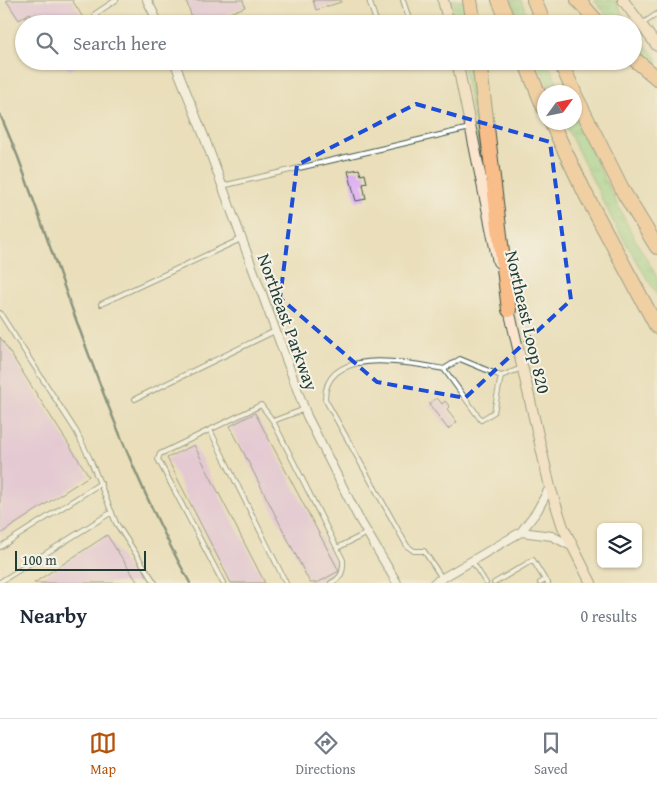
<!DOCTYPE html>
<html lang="en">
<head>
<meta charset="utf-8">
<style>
  :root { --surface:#fff; --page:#f2f2f3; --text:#1f2937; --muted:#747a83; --line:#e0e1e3; --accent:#b45309 }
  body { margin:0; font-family:"Gentium Book Plus",serif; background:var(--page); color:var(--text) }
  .controls { position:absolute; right:15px; bottom:15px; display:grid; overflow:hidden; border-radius:8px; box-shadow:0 1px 4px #0004 }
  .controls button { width:45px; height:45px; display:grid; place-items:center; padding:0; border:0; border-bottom:1px solid var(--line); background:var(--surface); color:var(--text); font:25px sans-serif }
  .compass { position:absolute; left:537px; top:85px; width:45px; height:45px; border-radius:50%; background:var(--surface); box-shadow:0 1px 4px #0004; rotate:57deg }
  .scale { position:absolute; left:15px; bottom:12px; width:131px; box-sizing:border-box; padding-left:5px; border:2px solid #1f3d34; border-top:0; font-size:14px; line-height:18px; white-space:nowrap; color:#1f3d34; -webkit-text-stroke:4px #f7f3e8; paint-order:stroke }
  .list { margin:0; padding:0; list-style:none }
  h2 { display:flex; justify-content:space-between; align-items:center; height:65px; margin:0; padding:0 20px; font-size:21px }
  h2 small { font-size:16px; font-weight:400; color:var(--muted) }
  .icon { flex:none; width:28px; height:28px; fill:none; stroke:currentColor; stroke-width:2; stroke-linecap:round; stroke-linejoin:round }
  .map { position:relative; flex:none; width:657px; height:583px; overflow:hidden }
  .search { position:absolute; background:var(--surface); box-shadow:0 1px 4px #0004; left:15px; right:15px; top:15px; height:55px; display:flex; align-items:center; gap:12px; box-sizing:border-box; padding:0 18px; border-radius:28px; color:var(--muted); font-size:19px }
  .sheet { height:135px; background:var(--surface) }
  nav { display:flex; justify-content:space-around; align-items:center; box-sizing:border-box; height:70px; border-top:1px solid var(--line); background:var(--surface); font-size:14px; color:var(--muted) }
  nav a { display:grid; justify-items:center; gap:2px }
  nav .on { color:var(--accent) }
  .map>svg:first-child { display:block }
  .grass { fill:url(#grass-tufts); stroke:#588860 }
  .building { fill:#deb0f1 }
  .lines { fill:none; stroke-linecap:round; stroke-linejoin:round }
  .lane-casing { stroke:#3d5548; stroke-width:6 }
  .street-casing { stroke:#3d5548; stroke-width:10 }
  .secondary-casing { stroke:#3d5548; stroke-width:12 }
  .highway-casing { stroke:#3d5548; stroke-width:16 }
  .lane { stroke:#fff; stroke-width:4 }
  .street { stroke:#fff; stroke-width:8 }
  .secondary { stroke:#fce5cf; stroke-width:10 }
  .highway { stroke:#f8bd88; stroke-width:14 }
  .rail { stroke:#1f3d34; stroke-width:2.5 }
  .marked { fill:none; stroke:#1d4ed8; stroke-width:4; stroke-dasharray:10 6; stroke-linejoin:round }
  .labels { text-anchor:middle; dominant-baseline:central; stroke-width:4; stroke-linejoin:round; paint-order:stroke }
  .street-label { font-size:18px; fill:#1f3d34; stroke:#f7f3e8 }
</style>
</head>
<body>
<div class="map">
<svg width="657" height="583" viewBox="0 0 657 583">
  <defs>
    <pattern id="grass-tufts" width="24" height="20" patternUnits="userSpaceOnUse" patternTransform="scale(1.25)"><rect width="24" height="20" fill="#92d48c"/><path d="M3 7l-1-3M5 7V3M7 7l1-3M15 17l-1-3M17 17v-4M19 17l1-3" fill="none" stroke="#77ad73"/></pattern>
  </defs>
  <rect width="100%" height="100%" fill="#f7f3e8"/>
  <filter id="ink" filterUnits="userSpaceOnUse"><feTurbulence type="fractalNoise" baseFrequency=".02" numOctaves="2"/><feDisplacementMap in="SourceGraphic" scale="10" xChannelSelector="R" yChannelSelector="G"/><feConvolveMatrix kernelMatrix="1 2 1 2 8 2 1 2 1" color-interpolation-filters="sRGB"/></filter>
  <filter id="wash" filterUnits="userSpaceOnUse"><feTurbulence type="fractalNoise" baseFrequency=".0096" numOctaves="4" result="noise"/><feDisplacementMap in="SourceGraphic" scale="20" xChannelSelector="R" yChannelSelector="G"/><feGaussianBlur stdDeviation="1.12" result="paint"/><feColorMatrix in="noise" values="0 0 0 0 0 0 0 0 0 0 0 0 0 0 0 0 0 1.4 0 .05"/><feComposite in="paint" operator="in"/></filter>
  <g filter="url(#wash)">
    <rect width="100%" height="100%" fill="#eadfba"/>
    <path class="grass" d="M450,0H463L467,24H455Z
      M511,0H521L531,24H521Z
      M594,0H615L628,24H614Z
      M633,33L657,58V64L633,43Z
      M462,61H472L482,160Z
      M537,61H547L562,92H551Z
      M575,118L632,234L657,277V295L614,223L564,123L574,122Z"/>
    <g id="blocks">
      <path class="building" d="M6,0H72L87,24H38L30,13L19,20Z
        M186,0H243L245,7L219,17V20L209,23L208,19L194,24Z
        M313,0H341V2L316,10Z
        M62,61H83L69,71Z
        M359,169L361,175L365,174L367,183L363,184L366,199L356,201L348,171Z
        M0,337L89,476L0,534Z
        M437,398L442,404L445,401L450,407L447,409L457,422L448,429L429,404Z
        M255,413L339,571L317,583H310L230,426Z
        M194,445L265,583H231L167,458Z
        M107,535L138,583H34Z"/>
    </g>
  </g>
  <g filter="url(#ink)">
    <use href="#blocks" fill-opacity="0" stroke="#3d5548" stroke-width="1"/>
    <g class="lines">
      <g class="lane-casing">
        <path id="lane" d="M369,0L377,24
          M403,0L409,19L404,24
          M101,24L95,14L116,0
          M145,24L156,17
          M642,24L657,14
          M222,186L470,128
          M101,304L241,239
          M0,313L76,431L90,459L116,523L155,583
          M444,369L481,420L494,412L501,376
          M135,399L275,331
          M273,421L305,409
          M210,430L286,583
          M0,547L101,483
          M337,548L367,533
          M472,561L486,583
          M442,578L424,551H414L407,546L325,399C325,345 410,363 444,369L460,359L501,376L522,368
          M0,582L112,512
          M223,583L158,459L160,454L261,405L273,421L343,560C344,572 341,578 331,583
          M494,583L533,560L545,580
          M540,583L545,580L548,583"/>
      </g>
      <g class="street-casing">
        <path id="street" d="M147,0L159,24
          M174,61L205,139L307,416L358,517L397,583
          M521,532L552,536L573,547
          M434,583L521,532L537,511L550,487"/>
      </g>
      <g class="secondary-casing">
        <path id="secondary" d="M443,0L449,24
          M623,0L657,46
          M457,61L498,262
          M508,305L550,487L563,527L591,583"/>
      </g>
      <g class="highway-casing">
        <path id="highway" d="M470,0L474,24
          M499,0L509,24
          M534,0L544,24
          M578,0L599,24
          M633,58L657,78
          M479,61L509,310
          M525,61L544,108
          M560,61L574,92
          M574,93L624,193L657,247
          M551,122L587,197L657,327"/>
      </g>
      <use href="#lane" class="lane"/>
      <use href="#street" class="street"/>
      <use href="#secondary" class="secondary"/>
      <use href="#highway" class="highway"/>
      <path class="rail" d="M0,114L18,157C70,300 116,449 190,583"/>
    </g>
  </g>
  <path d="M0 0H657V583H0ZM416,104L550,142L571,300L465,398L377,382L280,298L297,165Z" fill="#eadfba" fill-opacity=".55" fill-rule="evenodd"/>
  <path class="marked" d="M416,104L550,142L571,300L465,398L377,382L280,298L297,165Z"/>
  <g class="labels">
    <g class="street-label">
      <text transform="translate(288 322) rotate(70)">Northeast Parkway</text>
      <text transform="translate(528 322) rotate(77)">Northeast Loop 820</text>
    </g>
  </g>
</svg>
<div class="controls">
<button><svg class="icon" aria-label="layers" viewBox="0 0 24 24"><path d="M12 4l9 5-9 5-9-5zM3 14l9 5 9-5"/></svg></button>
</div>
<svg class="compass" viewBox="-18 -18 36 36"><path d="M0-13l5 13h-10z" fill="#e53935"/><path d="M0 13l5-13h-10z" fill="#747a83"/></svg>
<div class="scale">100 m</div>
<div class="search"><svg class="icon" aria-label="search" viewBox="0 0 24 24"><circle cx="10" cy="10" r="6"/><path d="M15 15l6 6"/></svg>Search here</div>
</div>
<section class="sheet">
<h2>Nearby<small>0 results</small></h2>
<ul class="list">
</ul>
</section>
<nav>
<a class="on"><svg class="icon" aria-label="map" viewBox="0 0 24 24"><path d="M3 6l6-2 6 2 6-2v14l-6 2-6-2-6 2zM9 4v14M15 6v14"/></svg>Map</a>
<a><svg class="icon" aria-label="directions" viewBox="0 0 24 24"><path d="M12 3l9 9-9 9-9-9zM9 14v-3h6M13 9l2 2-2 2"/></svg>Directions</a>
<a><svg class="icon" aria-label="saved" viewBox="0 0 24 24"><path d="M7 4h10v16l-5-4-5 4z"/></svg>Saved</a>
</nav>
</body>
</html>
